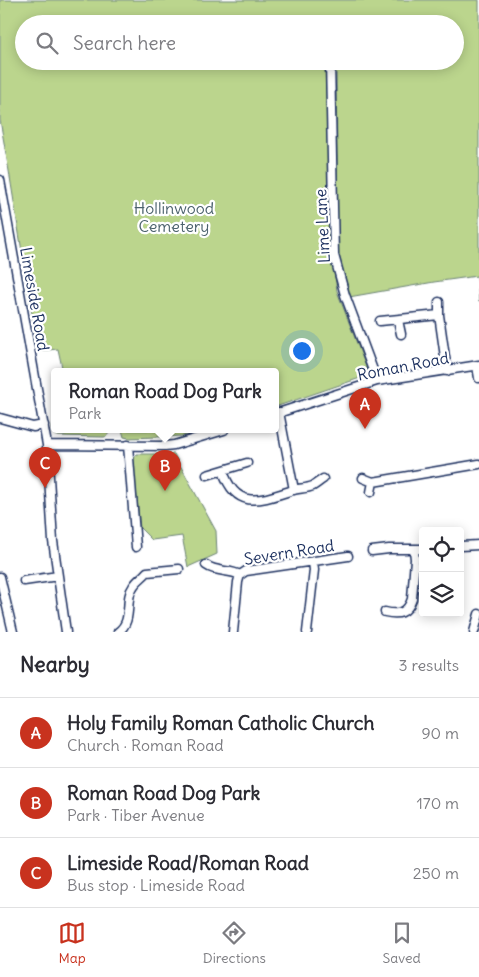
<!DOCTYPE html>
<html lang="en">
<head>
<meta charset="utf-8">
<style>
  :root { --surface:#fff; --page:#f7f7f7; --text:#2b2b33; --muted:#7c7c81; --line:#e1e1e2; --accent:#c8321e }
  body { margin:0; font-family:Delius,sans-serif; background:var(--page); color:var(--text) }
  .controls { position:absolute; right:15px; bottom:15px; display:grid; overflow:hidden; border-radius:5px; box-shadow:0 2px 12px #0003 }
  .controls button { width:45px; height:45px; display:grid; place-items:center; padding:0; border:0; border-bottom:1px solid var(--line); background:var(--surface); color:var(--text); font:25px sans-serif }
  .you { position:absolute; left:301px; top:350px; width:18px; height:18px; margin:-12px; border:4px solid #fff; border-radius:50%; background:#1a73e8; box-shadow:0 0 0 8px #1a73e833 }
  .badge { display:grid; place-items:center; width:32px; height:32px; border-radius:50%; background:var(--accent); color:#fff; font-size:16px; font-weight:700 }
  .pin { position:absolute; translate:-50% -41px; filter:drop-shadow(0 1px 2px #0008) }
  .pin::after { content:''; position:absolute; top:26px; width:18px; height:15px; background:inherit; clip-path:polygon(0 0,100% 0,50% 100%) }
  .popup { position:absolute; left:51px; top:368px; width:228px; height:65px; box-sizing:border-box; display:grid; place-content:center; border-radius:5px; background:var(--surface); filter:drop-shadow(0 1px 4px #0005); font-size:16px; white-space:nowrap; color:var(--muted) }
  .popup b { font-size:19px; color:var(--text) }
  .popup::after { content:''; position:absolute; left:50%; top:100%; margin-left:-10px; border:10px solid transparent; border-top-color:var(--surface) }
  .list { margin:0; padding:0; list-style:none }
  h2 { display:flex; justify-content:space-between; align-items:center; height:65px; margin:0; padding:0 20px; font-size:21px }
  h2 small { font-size:16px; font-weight:400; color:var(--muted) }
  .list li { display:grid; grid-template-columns:32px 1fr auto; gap:15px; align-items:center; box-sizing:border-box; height:70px; padding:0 20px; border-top:1px solid var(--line) }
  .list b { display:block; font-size:19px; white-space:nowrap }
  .list p { margin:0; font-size:16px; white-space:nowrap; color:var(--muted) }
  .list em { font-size:16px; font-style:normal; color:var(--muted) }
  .icon { flex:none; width:28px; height:28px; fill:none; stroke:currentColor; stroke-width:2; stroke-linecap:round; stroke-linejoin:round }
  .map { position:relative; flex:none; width:479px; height:632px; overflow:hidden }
  .search { position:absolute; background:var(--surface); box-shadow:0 2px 12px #0003; left:15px; right:15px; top:15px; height:55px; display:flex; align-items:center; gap:12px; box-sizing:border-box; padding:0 18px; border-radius:28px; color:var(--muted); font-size:19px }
  .sheet { height:275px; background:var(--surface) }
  nav { display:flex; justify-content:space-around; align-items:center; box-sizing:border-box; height:70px; border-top:1px solid var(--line); background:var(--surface); font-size:14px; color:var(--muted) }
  nav a { display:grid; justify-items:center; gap:2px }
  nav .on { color:var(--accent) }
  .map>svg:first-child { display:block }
  .green { fill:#bbd58d; stroke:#6b8276 }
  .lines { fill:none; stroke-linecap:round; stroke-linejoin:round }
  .minor-casing { stroke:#1b2f5e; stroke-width:11 }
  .minor { stroke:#fff; stroke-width:8 }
  .labels { text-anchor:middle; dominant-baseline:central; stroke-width:4.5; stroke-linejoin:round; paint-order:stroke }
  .park-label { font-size:16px; fill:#4b616c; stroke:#fff }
  .street-label { font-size:16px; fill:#1b2f5e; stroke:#fff }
</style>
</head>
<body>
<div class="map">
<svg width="479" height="632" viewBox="0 0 479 632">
  <rect width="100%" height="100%" fill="#fff"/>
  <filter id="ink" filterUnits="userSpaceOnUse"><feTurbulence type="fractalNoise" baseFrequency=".02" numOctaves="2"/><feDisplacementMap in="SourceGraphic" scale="10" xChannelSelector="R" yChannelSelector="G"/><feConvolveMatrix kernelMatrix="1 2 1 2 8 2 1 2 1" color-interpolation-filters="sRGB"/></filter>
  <g filter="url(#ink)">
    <path class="green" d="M0,0H479V302L477,276L434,282L349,297L338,259L336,61H455V24H24V61H325L332,256L337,291L369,375L275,407V372H63L58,349L38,351L9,171L0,120Z
      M55,426V430H108C109,434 108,436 104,437L57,436L53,433L51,427Z
      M122,430H203L183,436L129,438L124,437Z
      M137,454H174L216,531L217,554L188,567L182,536L152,540L140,528L133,460Z"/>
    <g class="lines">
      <g class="minor-casing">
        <path id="minor" d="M330,61L334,255L345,295L377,381
          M0,180L47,445L53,541L66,632
          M439,302V315L447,371
          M398,320L401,334
          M380,321L439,315
          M477,366L479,378
          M279,412L294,490
          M275,414L377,381L479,365
          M0,418L33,427L44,425
          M47,445L165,446L174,445L224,430
          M128,445L136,547
          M223,471C236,510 259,501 290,491C297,488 306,489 313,486C316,484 320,481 323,479
          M207,475L247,463
          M363,478L373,482L371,492
          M373,482L479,464
          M460,546L479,545
          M372,551L389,549H423
          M206,565C217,573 229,569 240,575
          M240,575L246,571L348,556
          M0,577L13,632
          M24,581L58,576
          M385,612C398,615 407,614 412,599L415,559L414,550
          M118,632C134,621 124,599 133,587C136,581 143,577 147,572L179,569
          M233,632L238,582L240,575
          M307,632L314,570L313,562
          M474,632L479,614"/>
      </g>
      <use href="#minor" class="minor"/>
    </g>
  </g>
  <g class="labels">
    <g class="park-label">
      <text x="174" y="208">Hollinwood<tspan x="174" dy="18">Cemetery</tspan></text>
    </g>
    <g class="street-label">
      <text transform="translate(322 226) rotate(-93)">Lime Lane</text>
      <text transform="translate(35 299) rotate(80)">Limeside Road</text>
      <text transform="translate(403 366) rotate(-11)">Roman Road</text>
      <text transform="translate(289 552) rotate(-9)">Severn Road</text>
    </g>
  </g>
</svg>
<div class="controls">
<button><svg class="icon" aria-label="locate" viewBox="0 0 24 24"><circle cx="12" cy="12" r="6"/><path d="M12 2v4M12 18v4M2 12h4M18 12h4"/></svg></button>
<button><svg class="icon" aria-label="layers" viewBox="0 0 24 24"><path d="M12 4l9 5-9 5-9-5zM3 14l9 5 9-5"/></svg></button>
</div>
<div class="you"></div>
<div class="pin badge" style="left:365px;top:429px">A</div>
<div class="pin badge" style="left:165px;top:491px">B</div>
<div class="popup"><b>Roman Road Dog Park</b>Park</div>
<div class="pin badge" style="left:45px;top:488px">C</div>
<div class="search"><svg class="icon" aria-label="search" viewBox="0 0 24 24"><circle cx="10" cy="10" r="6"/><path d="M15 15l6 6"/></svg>Search here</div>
</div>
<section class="sheet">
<h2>Nearby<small>3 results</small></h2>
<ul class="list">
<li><span class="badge">A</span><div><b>Holy Family Roman Catholic Church</b><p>Church · Roman Road</p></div><em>90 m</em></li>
<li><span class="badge">B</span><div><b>Roman Road Dog Park</b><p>Park · Tiber Avenue</p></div><em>170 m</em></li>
<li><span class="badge">C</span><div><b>Limeside Road/Roman Road</b><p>Bus stop · Limeside Road</p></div><em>250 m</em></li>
</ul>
</section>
<nav>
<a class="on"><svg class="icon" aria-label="map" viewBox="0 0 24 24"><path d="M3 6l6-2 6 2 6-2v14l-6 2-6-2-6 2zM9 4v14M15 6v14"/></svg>Map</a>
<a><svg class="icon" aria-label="directions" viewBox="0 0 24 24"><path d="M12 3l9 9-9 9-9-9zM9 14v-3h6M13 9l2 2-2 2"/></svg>Directions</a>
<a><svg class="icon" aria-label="saved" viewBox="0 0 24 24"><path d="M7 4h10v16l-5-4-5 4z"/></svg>Saved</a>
</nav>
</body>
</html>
